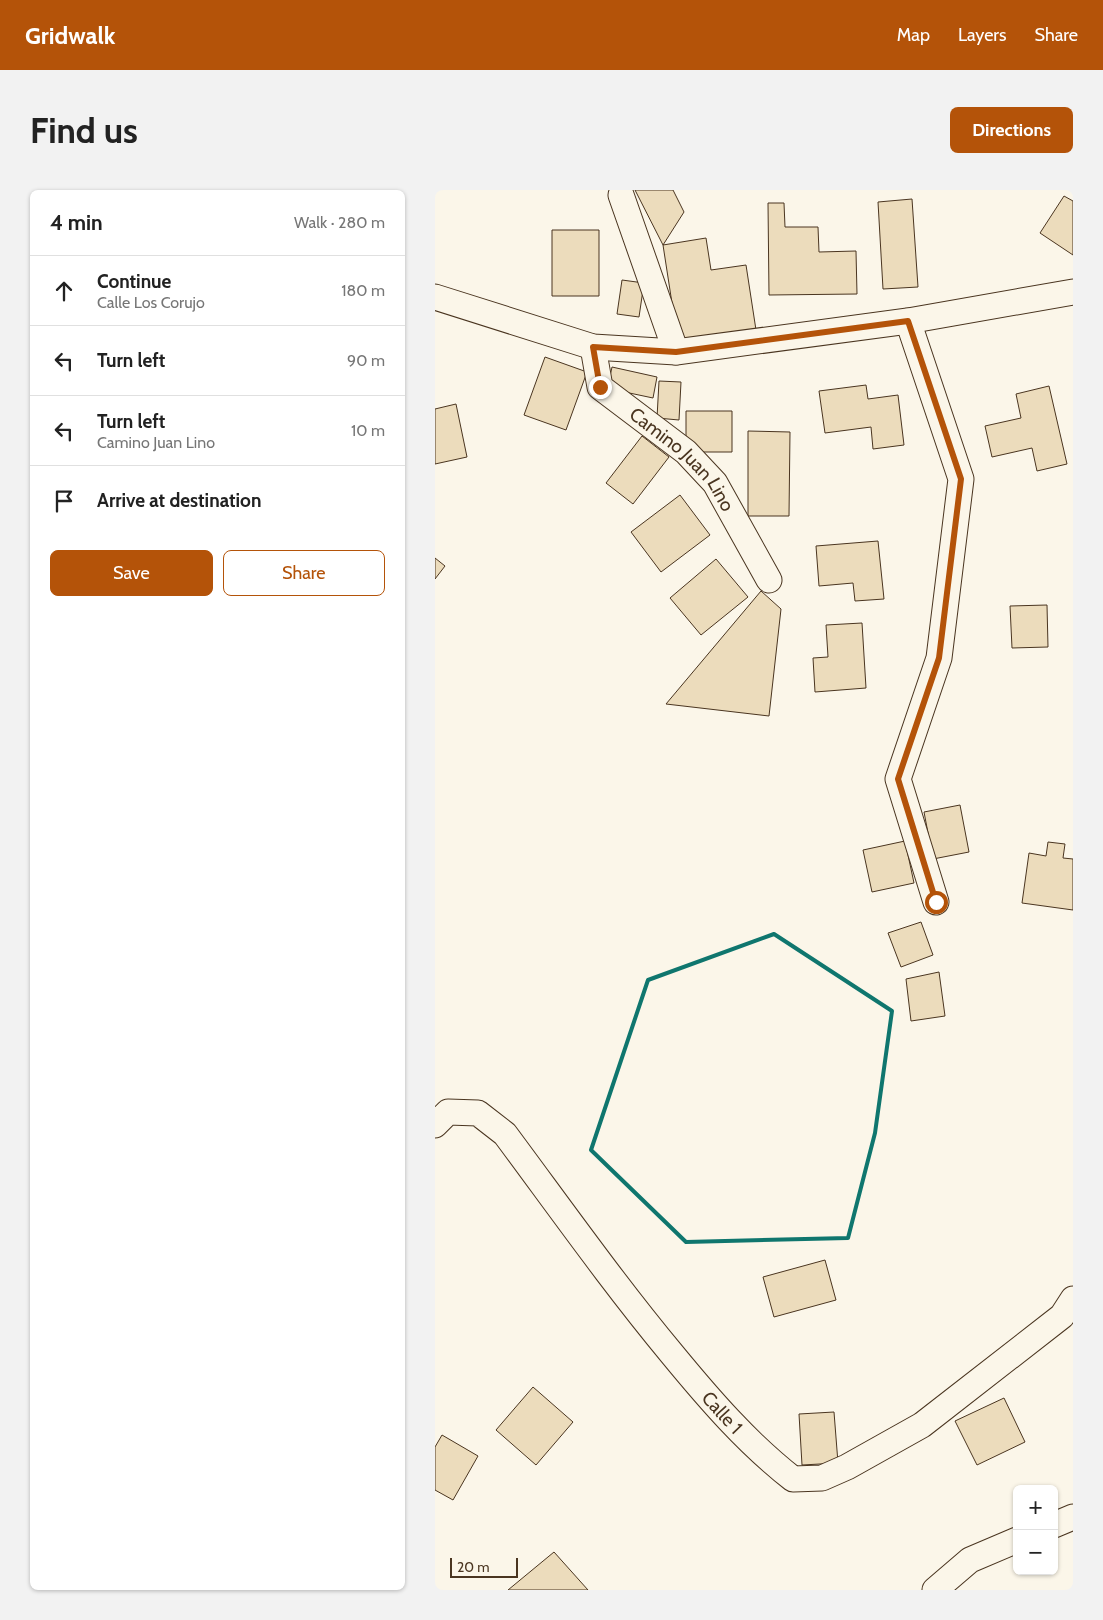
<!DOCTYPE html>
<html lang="en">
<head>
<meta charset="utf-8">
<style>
  :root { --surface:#fff; --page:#f2f2f2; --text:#222; --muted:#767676; --line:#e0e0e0; --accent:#b45309 }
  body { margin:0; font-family:Cabin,sans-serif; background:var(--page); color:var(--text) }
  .controls { position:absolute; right:15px; bottom:15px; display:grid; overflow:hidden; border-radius:8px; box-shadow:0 1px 4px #0004 }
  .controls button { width:45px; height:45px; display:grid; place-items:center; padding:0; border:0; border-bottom:1px solid var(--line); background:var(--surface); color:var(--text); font:25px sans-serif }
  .scale { position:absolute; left:15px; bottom:12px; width:68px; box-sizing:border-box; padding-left:5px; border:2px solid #4a3520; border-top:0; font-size:14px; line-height:18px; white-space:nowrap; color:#4a3520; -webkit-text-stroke:4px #fbf6e9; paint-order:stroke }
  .stop { position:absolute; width:15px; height:15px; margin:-11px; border:4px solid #b45309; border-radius:50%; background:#fff }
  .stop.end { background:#b45309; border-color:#fff; box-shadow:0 1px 5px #0008 }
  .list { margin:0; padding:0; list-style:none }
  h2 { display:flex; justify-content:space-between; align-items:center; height:65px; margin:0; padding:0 20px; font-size:21px }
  h2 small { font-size:16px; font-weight:400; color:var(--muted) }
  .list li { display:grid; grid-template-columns:32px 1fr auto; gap:15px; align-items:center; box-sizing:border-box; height:70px; padding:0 20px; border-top:1px solid var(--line) }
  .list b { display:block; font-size:19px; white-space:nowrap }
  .list p { margin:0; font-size:16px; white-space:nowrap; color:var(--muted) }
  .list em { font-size:16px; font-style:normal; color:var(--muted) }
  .actions { display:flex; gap:10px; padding:15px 20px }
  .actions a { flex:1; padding:11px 0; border:1px solid var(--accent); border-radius:8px; text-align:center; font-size:18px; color:var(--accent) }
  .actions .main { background:var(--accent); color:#fff }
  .icon { flex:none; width:28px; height:28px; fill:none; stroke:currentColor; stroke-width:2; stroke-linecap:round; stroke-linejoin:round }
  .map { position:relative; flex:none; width:638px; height:1400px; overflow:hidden; border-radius:8px }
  header { display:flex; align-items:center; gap:30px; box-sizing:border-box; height:70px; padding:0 25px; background:var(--accent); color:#fff }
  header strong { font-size:24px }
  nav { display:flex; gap:28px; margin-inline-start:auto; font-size:18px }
  .intro { display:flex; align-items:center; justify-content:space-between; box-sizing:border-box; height:120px; padding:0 30px }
  h1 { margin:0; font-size:35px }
  .button { padding:12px 22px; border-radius:8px; background:var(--accent); color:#fff; font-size:18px; font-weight:700 }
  main { display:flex; gap:30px; padding:0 30px }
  aside { flex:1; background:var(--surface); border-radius:8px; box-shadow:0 1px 4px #0004 }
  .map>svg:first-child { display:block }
  .building { fill:#ecdcbc; stroke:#4a3520 }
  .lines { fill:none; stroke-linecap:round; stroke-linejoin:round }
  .minor-casing { stroke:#4a3520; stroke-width:27 }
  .minor { stroke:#fbf6e9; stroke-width:25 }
  .route { stroke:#b45309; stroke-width:6 }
  .marked { fill:none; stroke:#0f766e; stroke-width:4; stroke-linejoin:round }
  .labels { text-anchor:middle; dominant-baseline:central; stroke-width:4; stroke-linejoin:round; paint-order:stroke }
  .street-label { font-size:19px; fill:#4a3520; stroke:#fbf6e9 }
</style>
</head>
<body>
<header>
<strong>Gridwalk</strong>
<nav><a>Map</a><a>Layers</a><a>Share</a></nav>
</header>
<div class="intro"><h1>Find us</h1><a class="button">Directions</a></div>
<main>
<aside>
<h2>4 min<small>Walk · 280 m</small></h2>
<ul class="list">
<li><svg class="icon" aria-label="ahead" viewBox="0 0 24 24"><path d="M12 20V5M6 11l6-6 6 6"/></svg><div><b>Continue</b><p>Calle Los Corujo</p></div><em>180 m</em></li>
<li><svg class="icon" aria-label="left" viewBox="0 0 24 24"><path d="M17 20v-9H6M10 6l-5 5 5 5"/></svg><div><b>Turn left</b></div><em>90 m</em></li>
<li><svg class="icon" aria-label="left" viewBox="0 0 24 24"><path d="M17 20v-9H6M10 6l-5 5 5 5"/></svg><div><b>Turn left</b><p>Camino Juan Lino</p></div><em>10 m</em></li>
<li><svg class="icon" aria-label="arrive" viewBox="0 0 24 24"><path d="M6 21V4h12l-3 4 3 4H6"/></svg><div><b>Arrive at destination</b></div></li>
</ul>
<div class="actions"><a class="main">Save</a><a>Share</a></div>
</aside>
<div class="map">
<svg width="638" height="1400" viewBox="0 0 638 1400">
  <rect width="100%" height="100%" fill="#fbf6e9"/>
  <path class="building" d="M200,0H238L249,22L228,55Z
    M629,6L638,11V65L605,43Z
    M477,9L483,97L448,99L443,12Z
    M333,13H349L350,37H383L384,62L421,61L422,104L334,105Z
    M117,40H164V106H117Z
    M271,48L276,80L311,75L321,140L243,152L228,55Z
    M187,90L209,93L204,127L182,124Z
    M110,167L152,182L131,240L89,225Z
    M177,177L222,187L218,208L185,201L174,191Z
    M224,191L246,192L244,230L222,228Z
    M431,195L433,209L463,205L469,255L438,259L436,237L390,243L384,201Z
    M614,196L632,274L602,281L597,258L557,267L550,236L586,228L581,204Z
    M21,214L32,267L0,274V219Z
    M251,221H297V262H251Z
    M313,241L355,242L354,326H313Z
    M207,246L234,267L198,314L171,293Z
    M245,305L275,345L226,382L196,342Z
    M443,351L449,409L420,411L418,393L384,396L381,356Z
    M0,368L10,376L0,389Z
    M281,369L313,407L266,445L235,408Z
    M326,401L346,419L334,526L231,514Z
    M612,415L613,457L577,458L575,416Z
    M427,433L431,498L380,502L378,468L393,467L391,435Z
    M525,615L534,662L498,669L489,622Z
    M470,651L479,693L437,702L428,660Z
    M613,652L630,654L628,668L638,669V720L587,713L594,663L611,666Z
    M486,732L498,765L466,777L453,743Z
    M504,782L510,826L476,831L471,789Z
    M390,1070L401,1110L339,1127L328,1087Z
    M98,1197L138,1232L101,1275L61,1240Z
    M569,1208L590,1252L542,1275L520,1231Z
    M399,1222L403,1273L367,1275L364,1224Z
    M7,1245L43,1266L18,1310L0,1300V1257Z
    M119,1362L153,1400H73Z"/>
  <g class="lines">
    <g class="minor-casing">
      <g id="minor">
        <path d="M186,5L241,162"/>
        <path d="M0,107L158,157L241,162L473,131L638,102"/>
        <path d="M473,131L526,289L504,468L463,589L501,712"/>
        <path id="s1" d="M158,157L165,197L251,262L280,293L334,390"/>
        <path id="s2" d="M0,935L13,922L43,923L70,944C125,1018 178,1093 237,1164C274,1209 312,1253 358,1289L387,1288L412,1277L487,1235L627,1126L638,1109"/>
        <path d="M619,1335L638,1327"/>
        <path d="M500,1400L535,1370L582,1350"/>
      </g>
    </g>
    <use href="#minor" class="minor"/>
  </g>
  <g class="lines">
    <path class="route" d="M165,197L158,157L241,162L473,131L526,289L504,468L463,589L501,712"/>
  </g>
  <path class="marked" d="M339,744L457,821L440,943L413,1048L251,1052L156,960L213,790Z"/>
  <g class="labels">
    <g class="street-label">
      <text stroke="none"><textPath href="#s1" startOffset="151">Camino Juan Lino</textPath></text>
      <text stroke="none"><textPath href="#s2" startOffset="436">Calle 1</textPath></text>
    </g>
  </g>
</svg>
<div class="controls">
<button>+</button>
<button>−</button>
</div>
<div class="scale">20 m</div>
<div class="stop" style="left:501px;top:712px"></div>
<div class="stop end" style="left:165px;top:197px"></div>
</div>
</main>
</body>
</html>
